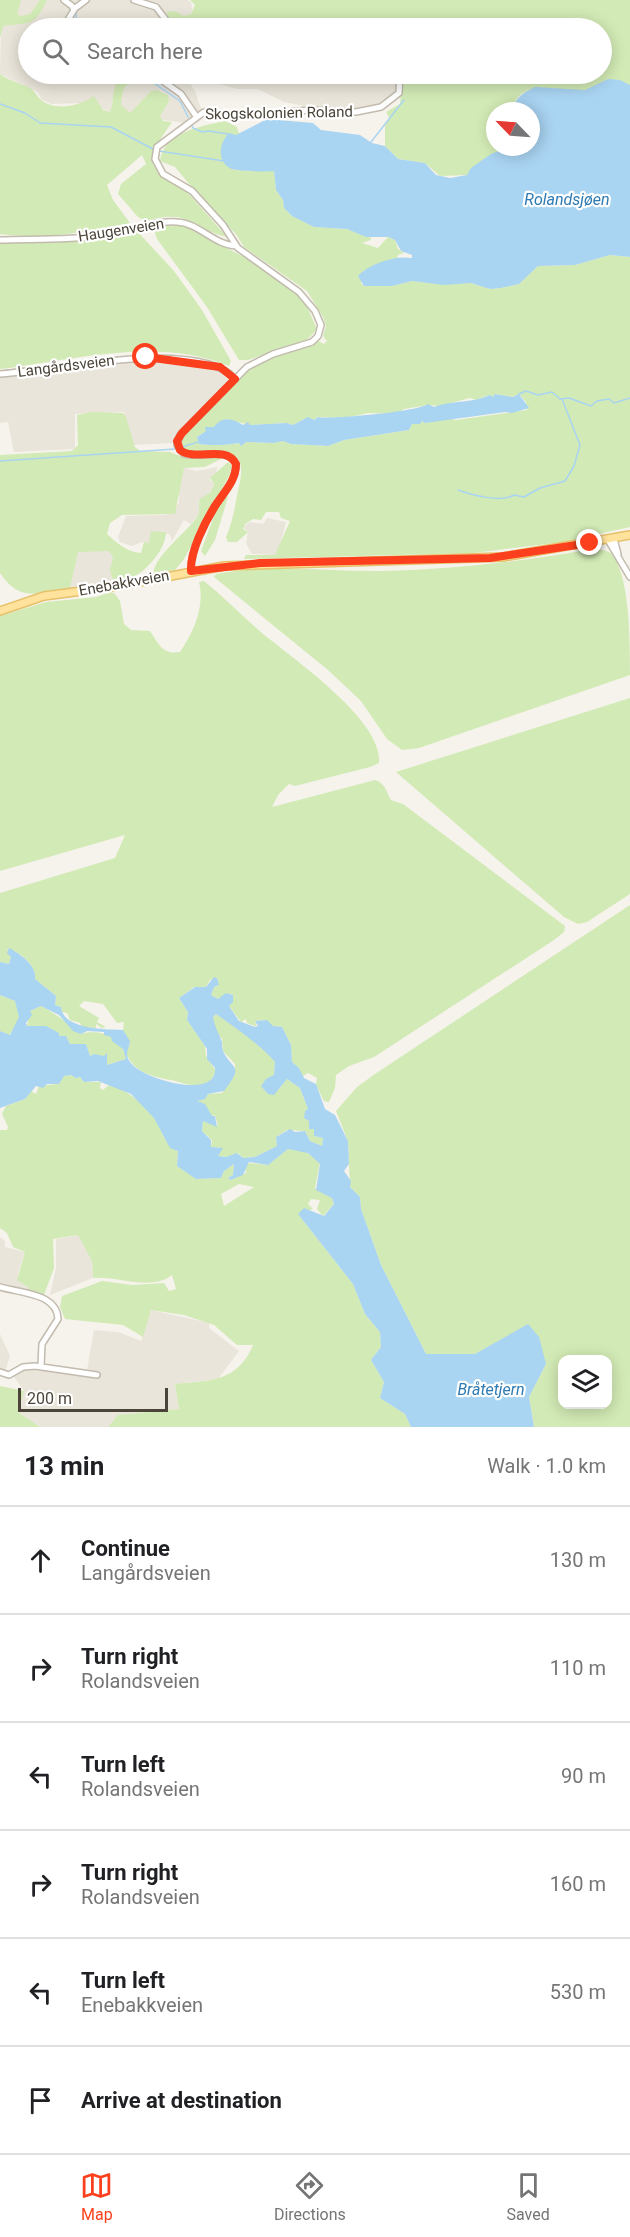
<!DOCTYPE html>
<html lang="en">
<head>
<meta charset="utf-8">
<style>
  :root { --surface:#fff; --page:#f6f6f6; --text:#202124; --muted:#757577; --line:#e0e0e0; --accent:#fc3f1d }
  body { margin:0; font-family:Roboto,sans-serif; background:var(--page); color:var(--text) }
  .controls { position:absolute; right:18px; bottom:18px; display:grid; overflow:hidden; border-radius:12px; box-shadow:0 3px 15px #0003 }
  .controls button { width:54px; height:54px; display:grid; place-items:center; padding:0; border:0; border-bottom:2px solid var(--line); background:var(--surface); color:var(--text); font:30px sans-serif }
  .compass { position:absolute; left:486px; top:102px; width:54px; height:54px; border-radius:50%; background:var(--surface); box-shadow:0 3px 15px #0003; rotate:295deg }
  .scale { position:absolute; left:18px; bottom:15px; width:150px; box-sizing:border-box; padding-left:6px; border:3px solid #4b4439; border-top:0; font-size:16px; line-height:21px; white-space:nowrap; color:#4b4439; -webkit-text-stroke:4px #fff; paint-order:stroke }
  .stop { position:absolute; width:18px; height:18px; margin:-14px; border:4px solid #fc3f1d; border-radius:50%; background:#fff }
  .stop.end { background:#fc3f1d; border-color:#fff; box-shadow:0 2px 6px #0008 }
  .list { margin:0; padding:0; list-style:none }
  h2 { display:flex; justify-content:space-between; align-items:center; height:78px; margin:0; padding:0 24px; font-size:26px }
  h2 small { font-size:20px; font-weight:400; color:var(--muted) }
  .list li { display:grid; grid-template-columns:39px 1fr auto; gap:18px; align-items:center; box-sizing:border-box; height:108px; padding:0 24px; border-top:2px solid var(--line) }
  .list b { display:block; font-size:22px; white-space:nowrap }
  .list p { margin:0; font-size:20px; white-space:nowrap; color:var(--muted) }
  .list em { font-size:20px; font-style:normal; color:var(--muted) }
  .icon { flex:none; width:33px; height:33px; fill:none; stroke:currentColor; stroke-width:2; stroke-linecap:round; stroke-linejoin:round }
  .map { position:relative; flex:none; width:630px; height:1427px; overflow:hidden }
  .search { position:absolute; background:var(--surface); box-shadow:0 3px 15px #0003; left:18px; right:18px; top:18px; height:66px; display:flex; align-items:center; gap:15px; box-sizing:border-box; padding:0 21px; border-radius:33px; color:var(--muted); font-size:22px }
  .sheet { height:726px; background:var(--surface) }
  nav { display:flex; justify-content:space-around; align-items:center; box-sizing:border-box; height:84px; border-top:2px solid var(--line); background:var(--surface); font-size:16px; color:var(--muted) }
  nav a { display:grid; justify-items:center; gap:3px }
  nav .on { color:var(--accent) }
  .map>svg:first-child { display:block }
  .residential { fill:#eae5da }
  .green { fill:#d2eab5; fill-rule:evenodd }
  .parking { fill:#e5e3e0 }
  .water { fill:#a9d4f2; fill-rule:evenodd }
  .lines { fill:none; stroke-linecap:round; stroke-linejoin:round }
  .stream { stroke:#a9d4f2; stroke-width:1.5 }
  .minor-casing { stroke:#c2bbae; stroke-width:8 }
  .major-casing { stroke:#e6c16a; stroke-width:10 }
  .minor { stroke:#fff; stroke-width:5 }
  .major { stroke:#ffe39c; stroke-width:7 }
  .route { stroke:#fc3f1d; stroke-width:8 }
  .labels { text-anchor:middle; dominant-baseline:central; stroke-width:4.5; stroke-linejoin:round; paint-order:stroke }
  .street-label { font-size:15px; fill:#4b4439; stroke:#fff }
  .water-label { font-size:16px; font-style:italic; fill:#2e7ab2; stroke:#fff }
</style>
</head>
<body>
<div class="map">
<svg width="630" height="1427" viewBox="0 0 630 1427">
  <rect width="100%" height="100%" fill="#f6f3ec"/>
  <path class="residential" d="M18,0H187L191,2L195,28H199H28V74H398L400,85L396,95L381,106L348,111L335,107H309L284,102L258,89H237L192,76L188,80L195,91L202,111L185,123L113,113L87,103L51,104L41,99L38,92L0,74L1,28Z
    M141,360L205,366L222,371L228,379L225,386L182,428L174,443L133,445L124,412L75,414V449L14,452L8,422L0,423V370L80,362Z
    M217,467L216,474L209,479L214,484L212,490L198,503L201,510L198,515L191,524L184,520L172,541L170,535L162,531L149,543L142,542L132,546L120,542L118,537L126,516L166,515L179,503V484L184,468L197,471Z
    M267,518L286,522L279,551L275,555L252,554L246,543L248,532L243,527L249,522L263,524Z
    M112,547L117,559L111,581L65,589L74,551Z
    M79,1235L92,1261L93,1278L50,1295L56,1268V1239Z
    M0,1237L5,1241V1247L25,1252L18,1273L20,1282L30,1288L28,1293L0,1284Z
    M151,1310L210,1323L209,1328L239,1351L218,1379L175,1384L179,1409L118,1415L108,1427H40L18,1412L24,1391L13,1375L20,1370L33,1367L86,1376L94,1330L118,1332L141,1341Z
    M0,1334L10,1356L5,1372L0,1370Z"/>
  <path class="green" d="M0,0H21L17,14L21,16L30,14L40,0H47C34,28 29,22 3,26L0,38Z
    M190,0H630V85L608,79C602,83 594,89 587,90C561,93 519,75 512,111H495V147H509C494,155 478,161 467,175L440,176L425,163L398,159L385,146V126L389,117L386,112L400,104L403,74H602V28L332,26L300,28L271,22L220,28L187,26L168,17L167,12L175,11L184,16L191,14L195,5Z
    M0,74C10,81 20,83 30,88C35,91 36,95 40,99C55,112 79,106 94,96L103,110L110,112C116,99 109,87 123,77L143,78C125,89 124,78 121,105L130,113L151,91L156,90L168,95L169,101L160,116L163,121L172,122L153,150V165L166,179L187,192L227,237C189,228 191,208 146,221L138,217L118,194L121,184L146,164L142,155L107,185L113,200L130,223C88,232 43,240 0,234Z
    M225,121L237,127L239,134L235,135L224,161L234,170L274,171L276,190L283,200L284,208L292,216L314,227L347,229L371,238V240L362,243L378,248L388,237L395,240L398,249L404,253L398,255L397,259L363,271L361,283L364,286H391L412,281L438,284L471,283L490,289L501,288L519,284L538,266L575,265L610,255L630,257V527L562,542L473,553L244,559L246,555H275L290,521L281,518L279,512H266L261,520L253,519L245,524L243,529L248,532L237,542H228L226,537C232,524 234,511 237,496C242,472 249,451 214,452C202,452 191,455 182,447L181,441L186,432L245,372L276,355L318,341L324,344L327,341L323,336L326,326L323,317L307,291L244,247L236,234L205,203L175,167L160,161C163,132 202,126 225,121ZM495,394L513,397L519,394L526,402L527,410L456,420L448,418L425,423L422,421L419,424H412L409,430L344,440L328,446L291,444L283,441L273,443L246,442L241,446L239,443C228,445 212,446 199,444L197,437L206,431L207,427H214L226,419L250,425L287,423L293,425L306,418L314,420L317,417L345,418L368,413L397,414L404,409L429,405L439,406L470,398L476,400L489,395L494,397Z
    M164,226H184L248,259L296,293L305,302L317,329L307,340L248,360H239L207,307L157,239L154,230Z
    M137,231L174,271L202,310L231,361L229,366C159,336 72,360 0,369V243H53Z
    M92,412L123,413L126,417L135,447L140,451L170,452L188,459L220,456L223,458L205,467L184,468L175,514L122,515L110,523L107,534C117,543 127,552 141,553L144,542L149,543L151,531L166,532C166,553 136,585 113,581L110,570L113,557L109,551L78,552L70,588C39,593 20,603 0,573V455L72,451L78,445L77,415Z
    M228,462L232,466L229,476L184,559L175,570L154,574C151,559 188,531 197,517C202,509 197,507 200,499L211,492L214,484L210,478Z
    M225,496L228,497L215,540L205,556L201,551L218,505Z
    M586,550C595,550 606,548 613,555C630,580 630,641 630,675L419,748L402,750L387,739L361,701L328,670L214,577L216,574C272,563 328,572 385,571C453,569 520,562 586,550Z
    M204,581C224,597 242,616 262,633C292,658 384,721 379,763L370,767L295,786L289,784L278,795L272,807L375,780C385,783 386,791 391,800L403,804L565,926L564,932L554,940L374,1057L349,1066L336,1075L335,1088L329,1102L324,1101L316,1085L317,1078L308,1073L302,1077L299,1068L292,1062L291,1045L282,1027L273,1026L265,1020L255,1021L257,1027L247,1023L246,1019L241,1022L229,1006L233,995L231,994L218,999L211,995L214,987L218,986L217,978L210,980L206,987H194L179,998L188,1012L187,1020L205,1046L206,1056L216,1071L211,1081C197,1090 185,1083 171,1080C153,1077 132,1072 126,1052L130,1044L123,1030L124,1022L117,1023L103,1004L84,1001L79,1006L99,1018L97,1022L106,1027L102,1028L96,1024V1028L82,1027L80,1023L70,1020L67,1013L62,1012L61,1007L55,1005L56,996L35,979C37,966 20,951 7,949L11,957L9,964L0,962V893L115,858L125,835L0,871V616L46,602L96,597L110,592L115,594L120,601L124,624L131,630L150,631C159,644 162,655 180,652C194,631 205,607 199,582Z
    M630,698V894L587,922L578,924L564,917L396,772Z
    M630,905V1427H534L529,1397L546,1364L528,1325L475,1354H426L381,1265L361,1209L360,1197L350,1187L348,1141L336,1111L357,1087L375,1074ZM562,1360H608V1404H562Z
    M0,995L15,1001C22,1015 20,1025 9,1035L0,1031Z
    M41,1006C56,1014 69,1024 80,1034C99,1029 121,1035 126,1059L107,1065V1053L104,1057L94,1054L90,1056L86,1044H70L67,1038L59,1036V1033L45,1026L39,1028L27,1026L30,1011Z
    M216,1014C234,1026 262,1045 275,1062L274,1075L261,1085L268,1094L279,1089L287,1079L300,1088L308,1109L304,1116L309,1121V1129H314V1136L323,1138L322,1146L310,1141L305,1131L287,1130L276,1137L277,1146L255,1157L243,1158L238,1153L226,1157L218,1156L221,1148L211,1147L212,1140L202,1131L203,1121L218,1126L215,1115L212,1116L197,1100L205,1099L208,1094L222,1093L235,1073V1064L223,1051L222,1039L214,1029L213,1017Z
    M71,1075L76,1078L80,1077L84,1082H101L100,1088L103,1090L110,1084C126,1090 144,1103 154,1118C162,1129 165,1146 178,1151L177,1166L197,1179L221,1178L224,1171L234,1164L233,1175L228,1178L230,1180L246,1173L245,1166L249,1163L268,1165L288,1149L305,1151L320,1162L315,1188L332,1198L334,1204L323,1216L317,1209L320,1200L311,1199L308,1204L313,1209L298,1214L353,1284L365,1314L380,1332L381,1347L371,1360L384,1382L380,1398L405,1414L411,1427H108L118,1415L179,1409L175,1384C210,1380 237,1383 253,1345H237L214,1325L184,1315L151,1310L143,1337L123,1325L65,1319L60,1307L62,1296L102,1281L132,1285L164,1283L169,1291L176,1289L172,1275C151,1292 116,1275 93,1278L92,1261L78,1235L53,1239L54,1268L44,1295L28,1293L29,1288L17,1280L25,1252L13,1247L7,1233L0,1228V1130H7L8,1127L2,1114L6,1106L25,1099L31,1091L36,1094L39,1086L57,1084L64,1076ZM239,1184L254,1187L224,1206L221,1194Z
    M0,1386L24,1391L18,1412L40,1427H0Z"/>
  <path class="parking" d="M147,74H165L195,109L189,117L181,101L159,87L145,76Z"/>
  <path class="water" d="M608,79L620,80L630,85V257L610,255L575,265L538,266L519,284L501,288L490,289L471,283L444,285L412,281L392,286H364L358,276C369,264 395,255 412,258V255L401,251L395,240L388,237H366L347,229L314,227L292,216L284,208L283,200L276,190L274,171C269,172 237,171 232,169C216,162 219,143 229,133L236,135L267,119L313,123L321,130L360,135L372,143L385,146L398,159L425,163L436,175L450,178L467,175L471,168L491,154L509,147H531V111L512,110C516,97 524,92 535,87L585,90Z
    M494,394L513,397L519,394L529,408L512,413L505,412L425,423L422,421L420,424H412L409,430L344,440L328,446L291,444L283,441L273,443L246,442L241,446L239,443C228,445 211,446 199,444L197,437L206,431L205,427H214C222,415 234,419 243,425L248,422L250,425L287,423L293,425L308,417L314,420L318,417C323,420 418,412 428,404L434,407C453,400 475,403 489,395L494,397Z
    M9,948C20,954 37,965 35,979L56,996L55,1005L61,1007C63,1030 106,1029 123,1030L130,1041C129,1050 124,1053 130,1062C141,1079 218,1101 215,1068L207,1059V1049L187,1020L188,1012L179,998L195,987H206L214,977L217,978L219,985L214,987L211,995L218,999L226,993L233,995V1002L229,1006L239,1021L255,1027L258,1026L255,1021L267,1020L273,1026L282,1027L291,1045L292,1062L299,1068L304,1078L316,1084L325,1109L335,1115L348,1141L349,1164L344,1171L351,1181L350,1187L360,1197L361,1209L381,1265L426,1354H475L528,1324L539,1337L546,1364L529,1397L534,1427H411L405,1414L380,1398L384,1382L371,1360L381,1347L380,1332L365,1314L353,1284L298,1214L304,1208L324,1216L334,1204L332,1198L316,1190L320,1164L308,1153L288,1149L268,1165L249,1162L243,1175L230,1180L228,1178L233,1175L234,1164L224,1171L221,1178L196,1179L177,1166L178,1151L170,1148L154,1118L131,1094L98,1081L84,1082L80,1077L76,1078L71,1075L64,1076L59,1084H47L43,1088L36,1086L25,1099L0,1108V1031L10,1035L19,1017L15,1001L0,995V962L9,964L11,957L7,953ZM41,1006L59,1015L73,1031L81,1034L87,1031L104,1032V1035L111,1037L112,1041L123,1049L126,1059L107,1065V1053L104,1056L94,1054L90,1056L86,1044H70L66,1036H59V1033L46,1026H27L26,1023L32,1015L30,1011ZM216,1014C234,1027 261,1045 275,1062L274,1075L266,1079L261,1086L268,1094L274,1095L287,1079L300,1088L308,1109L305,1111L304,1118L309,1121V1129H314V1136L323,1138L322,1146L310,1141L305,1131L295,1132L290,1129L276,1137L277,1146L255,1157L243,1158L237,1153L226,1157L218,1156L223,1148L211,1147V1140L202,1131L203,1121L217,1127L215,1116H212L205,1104L197,1101L205,1099L208,1094L224,1091C245,1063 232,1071 223,1051C222,1048 222,1044 222,1042C220,1036 215,1028 213,1017Z"/>
  <g class="lines">
    <path class="stream" d="M76,12L77,28
      M142,75L180,101L188,117
      M0,104L25,113L40,123L111,127L153,149
      M191,124L193,128L202,132L209,131L228,134
      M371,142L404,100
      M159,151L224,161
      M519,394L526,391L538,395L552,392L560,399L569,398L591,406L597,401L609,399L614,403L630,398
      M182,447L198,442
      M0,461L175,449
      M458,490C472,495 501,503 514,495L524,497L540,488L565,481L574,466L580,445L562,399"/>
    <g class="minor-casing">
      <path id="minor" d="M134,0L156,7L169,24L176,28
        M74,9L86,0
        M63,28L74,10L72,6L64,0
        M153,74L181,94L196,116
        M0,240C34,239 67,240 101,236C127,233 150,220 177,222C199,223 214,245 236,246
        M0,374C51,370 200,338 235,379
        M614,539L618,554
        M608,540L630,577
        M191,571C190,552 205,522 215,506C224,492 236,481 236,464C227,446 200,459 184,454L177,445L180,435L247,367L273,354L312,342L318,336L321,325L315,311L299,292L238,248L223,225L192,191L163,174L155,159L157,147L204,112L244,116L310,110L356,112L381,107L399,93L400,74
        M0,1287C20,1293 57,1293 58,1319L42,1344L41,1366
        M0,1372L9,1375L23,1367L35,1366L97,1375"/>
    </g>
    <g class="major-casing">
      <path id="major" d="M0,611L44,596L113,587L224,566L503,557L630,535"/>
    </g>
    <use href="#minor" class="minor"/>
    <use href="#major" class="major"/>
  </g>
  <g class="lines">
    <path class="route" d="M146,357L220,367L235,379L182,433L177,441L180,450C195,462 226,444 236,464C236,481 224,492 215,506C205,522 190,551 191,571L260,563L490,558L590,543"/>
  </g>
  <g class="labels">
    <g class="street-label">
      <text transform="translate(279 113) rotate(-1)">Skogskolonien Roland</text>
      <text transform="translate(121 230) rotate(-9)">Haugenveien</text>
      <text transform="translate(66 366) rotate(-7)">Langårdsveien</text>
      <text transform="translate(124 583) rotate(-10)">Enebakkveien</text>
    </g>
    <g class="water-label">
      <text x="567" y="199">Rolandsjøen</text>
      <text x="491" y="1389">Bråtetjern</text>
    </g>
  </g>
</svg>
<div class="controls">
<button><svg class="icon" aria-label="layers" viewBox="0 0 24 24"><path d="M12 4l9 5-9 5-9-5zM3 14l9 5 9-5"/></svg></button>
</div>
<svg class="compass" viewBox="-18 -18 36 36"><path d="M0-13l5 13h-10z" fill="#e53935"/><path d="M0 13l5-13h-10z" fill="#757577"/></svg>
<div class="scale">200 m</div>
<div class="stop" style="left:146px;top:357px"></div>
<div class="stop end" style="left:590px;top:543px"></div>
<div class="search"><svg class="icon" aria-label="search" viewBox="0 0 24 24"><circle cx="10" cy="10" r="6"/><path d="M15 15l6 6"/></svg>Search here</div>
</div>
<section class="sheet">
<h2>13 min<small>Walk · 1.0 km</small></h2>
<ul class="list">
<li><svg class="icon" aria-label="ahead" viewBox="0 0 24 24"><path d="M12 20V5M6 11l6-6 6 6"/></svg><div><b>Continue</b><p>Langårdsveien</p></div><em>130 m</em></li>
<li><svg class="icon" aria-label="right" viewBox="0 0 24 24"><path d="M7 20v-9h11M14 6l5 5-5 5"/></svg><div><b>Turn right</b><p>Rolandsveien</p></div><em>110 m</em></li>
<li><svg class="icon" aria-label="left" viewBox="0 0 24 24"><path d="M17 20v-9H6M10 6l-5 5 5 5"/></svg><div><b>Turn left</b><p>Rolandsveien</p></div><em>90 m</em></li>
<li><svg class="icon" aria-label="right" viewBox="0 0 24 24"><path d="M7 20v-9h11M14 6l5 5-5 5"/></svg><div><b>Turn right</b><p>Rolandsveien</p></div><em>160 m</em></li>
<li><svg class="icon" aria-label="left" viewBox="0 0 24 24"><path d="M17 20v-9H6M10 6l-5 5 5 5"/></svg><div><b>Turn left</b><p>Enebakkveien</p></div><em>530 m</em></li>
<li><svg class="icon" aria-label="arrive" viewBox="0 0 24 24"><path d="M6 21V4h12l-3 4 3 4H6"/></svg><div><b>Arrive at destination</b></div></li>
</ul>
</section>
<nav>
<a class="on"><svg class="icon" aria-label="map" viewBox="0 0 24 24"><path d="M3 6l6-2 6 2 6-2v14l-6 2-6-2-6 2zM9 4v14M15 6v14"/></svg>Map</a>
<a><svg class="icon" aria-label="directions" viewBox="0 0 24 24"><path d="M12 3l9 9-9 9-9-9zM9 14v-3h6M13 9l2 2-2 2"/></svg>Directions</a>
<a><svg class="icon" aria-label="saved" viewBox="0 0 24 24"><path d="M7 4h10v16l-5-4-5 4z"/></svg>Saved</a>
</nav>
</body>
</html>
